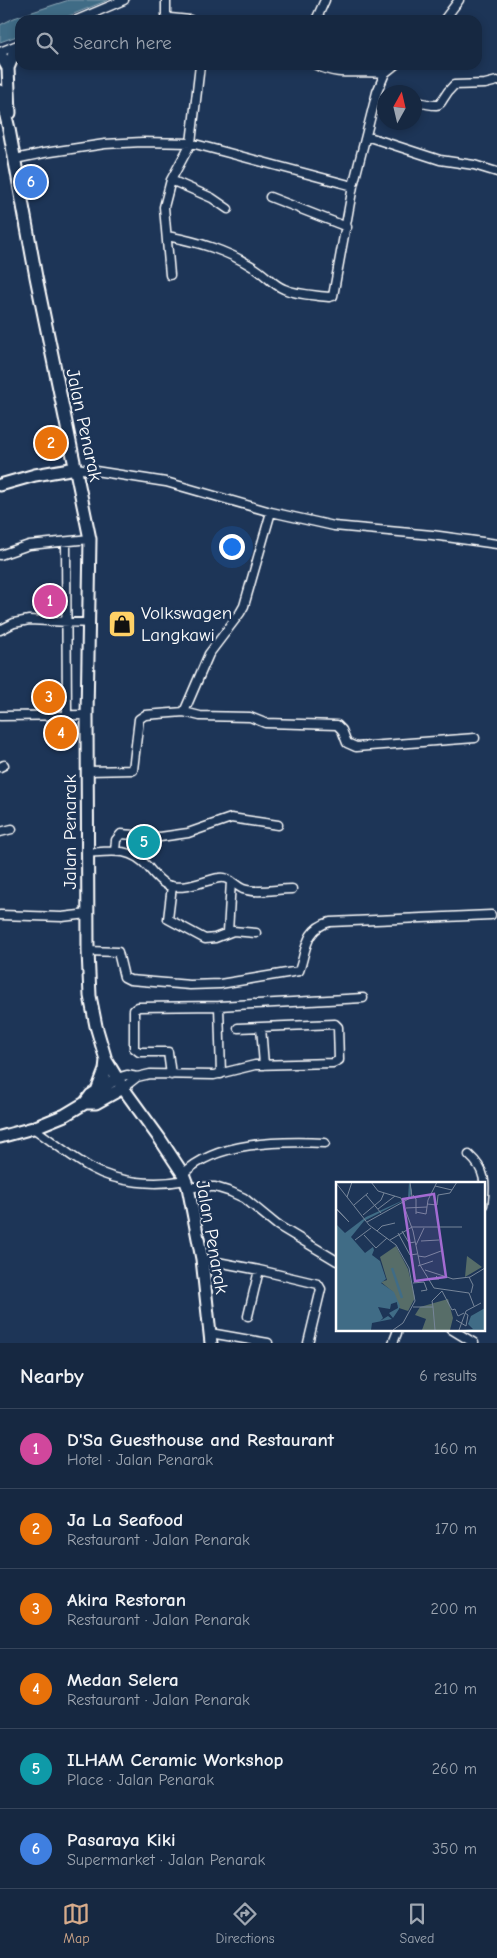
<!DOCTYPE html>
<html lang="en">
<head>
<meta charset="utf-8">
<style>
  :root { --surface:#162841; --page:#23344c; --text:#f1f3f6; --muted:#9ea6b1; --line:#35445a; --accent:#d6ab8b }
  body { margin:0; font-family:"Comic Neue",sans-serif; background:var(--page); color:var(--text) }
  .compass { position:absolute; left:377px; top:85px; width:45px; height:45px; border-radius:50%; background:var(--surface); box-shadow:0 2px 8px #0003; rotate:8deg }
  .you { position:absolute; left:231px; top:546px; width:18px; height:18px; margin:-12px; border:4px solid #fff; border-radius:50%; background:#1a73e8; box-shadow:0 0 0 8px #1a73e833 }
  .badge { display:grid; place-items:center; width:32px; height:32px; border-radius:50%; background:var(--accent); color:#fff; font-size:16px; font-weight:700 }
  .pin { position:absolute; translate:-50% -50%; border:2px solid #fff; box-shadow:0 1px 5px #0006 }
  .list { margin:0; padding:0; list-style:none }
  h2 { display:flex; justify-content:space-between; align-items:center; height:65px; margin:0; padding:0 20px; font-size:21px }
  h2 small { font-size:16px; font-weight:400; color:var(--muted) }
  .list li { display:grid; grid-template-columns:32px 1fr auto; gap:15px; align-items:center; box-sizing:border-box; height:80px; padding:0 20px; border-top:1px solid var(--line) }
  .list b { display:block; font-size:19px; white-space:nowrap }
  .list p { margin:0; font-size:16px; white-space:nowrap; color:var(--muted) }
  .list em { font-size:16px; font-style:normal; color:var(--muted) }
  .icon { flex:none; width:28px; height:28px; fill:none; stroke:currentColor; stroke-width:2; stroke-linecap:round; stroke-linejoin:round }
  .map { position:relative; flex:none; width:497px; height:1343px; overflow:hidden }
  .search { position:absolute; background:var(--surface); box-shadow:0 2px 8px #0003; left:15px; right:15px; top:15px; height:55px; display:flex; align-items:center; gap:12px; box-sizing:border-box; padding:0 18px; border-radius:15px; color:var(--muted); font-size:19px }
  .sheet { height:545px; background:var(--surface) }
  nav { display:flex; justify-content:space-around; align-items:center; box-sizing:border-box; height:70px; border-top:1px solid var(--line); background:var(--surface); font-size:14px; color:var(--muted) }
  nav a { display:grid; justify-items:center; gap:2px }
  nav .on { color:var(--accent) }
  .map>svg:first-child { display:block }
  .water { fill:#406c86; stroke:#8ca7b6 }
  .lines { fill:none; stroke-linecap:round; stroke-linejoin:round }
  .street-casing { stroke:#fff; stroke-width:11 }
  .secondary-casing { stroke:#fff; stroke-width:15 }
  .street { stroke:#1d3557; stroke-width:8 }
  .secondary { stroke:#1d3557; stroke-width:11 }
  .labels { text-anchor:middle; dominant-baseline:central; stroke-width:5; stroke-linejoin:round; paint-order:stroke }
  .street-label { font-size:19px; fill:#fff; stroke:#1d3557 }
  .poi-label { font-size:19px; fill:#fff; stroke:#1d3557; text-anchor:start }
  .inset-river { fill:none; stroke:#406c86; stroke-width:2.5 }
  .inset-road { fill:none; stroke:#77869a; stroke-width:1 }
  .view { fill:#a36bd2; fill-opacity:0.15; stroke:#a36bd2; stroke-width:2.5 }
  .inset-edge { fill:none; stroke:#fff; stroke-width:2.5 }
</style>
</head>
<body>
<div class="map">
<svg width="497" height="1343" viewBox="0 0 497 1343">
  <rect width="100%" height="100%" fill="#1d3557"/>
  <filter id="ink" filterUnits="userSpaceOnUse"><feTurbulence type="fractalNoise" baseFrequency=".02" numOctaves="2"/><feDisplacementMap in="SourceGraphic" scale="10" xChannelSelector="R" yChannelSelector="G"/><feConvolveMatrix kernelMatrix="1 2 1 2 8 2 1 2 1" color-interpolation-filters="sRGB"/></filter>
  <g filter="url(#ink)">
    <path class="water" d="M69,0H108L59,20H20V35L0,42V25L14,18Z"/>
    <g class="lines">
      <g class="street-casing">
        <path id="street" d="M166,0V15L170,18L190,20
          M77,20L124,0
          M316,20L325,0
          M444,20L459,0
          M0,52L20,44
          M316,65C338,77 361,70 385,73
          M414,101C450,110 434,104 454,85L485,84L497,81
          M366,136L440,160L474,165L497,172
          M15,159L44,153L105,144L142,142L191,143L353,186
          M171,180L212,198L228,209
          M270,197L347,227
          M167,236C198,242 226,250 253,267C264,273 273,285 284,289C297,295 315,295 329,297L333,296L353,186L377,92L385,73L395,65
          M170,275L164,207L171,180L191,143L200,65
          M76,468L166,482L271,512L334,526L432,535L497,544
          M66,542L67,716
          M0,555L29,545L90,539
          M0,630L14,623L29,620L90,623
          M184,712L200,716L250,717L265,723L337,725L342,730L347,743L356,747L475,738
          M0,716L87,715
          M0,767L4,765
          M88,771L133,770L139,719L145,715L184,712L209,654L240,613L244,606L271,512
          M0,832L12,829
          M115,851L116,840L121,834L160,837L188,833L231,818L278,825
          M88,853C112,851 130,847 148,867C153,873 159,881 167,885C185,891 202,881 219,878C229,876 234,885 243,889C257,894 277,889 292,889
          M172,886L168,919L205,939L215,938L233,931L256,933
          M0,915L62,917L88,914
          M228,932L231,881
          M88,951L118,952L124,977L130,980L190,985L220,984L299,971C307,950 304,929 330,922L491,915
          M219,1006L221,1074
          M261,1027L264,1065
          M171,1075L168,1052H139L134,1048V1010L138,1007L219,1006L363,998
          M117,1078L127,1075L137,1077L150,1074L214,1075L255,1065L333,1063L339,1060L338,1027L335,1024L238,1028
          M123,1088L137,1077
          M33,1128C52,1141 71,1157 91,1168C118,1183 155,1186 186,1180
          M469,1155C486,1170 486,1184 483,1205
          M183,1174C216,1141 281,1141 325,1143
          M188,1187H215L231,1192L244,1198L277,1225L337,1261
          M202,1259L259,1270L318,1284L321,1289L308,1343
          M248,1316L259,1270
          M451,1329L474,1343
          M210,1333L268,1343
          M393,1343L397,1333V1329"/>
      </g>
      <g class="secondary-casing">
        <path id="secondary" d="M0,54L8,68L10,113
          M8,68L13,56L20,49
          M0,91L9,129L36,277L90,539L87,715L88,951L90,996L96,1026L106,1060L123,1088L160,1139L183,1174L188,1187L202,1259L211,1343
          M0,485L35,475L76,468
          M97,1091L105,1070L106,1060
          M85,1103H96L123,1088
          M0,1137L33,1128L65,1115L85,1103L91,1095L117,1078"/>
      </g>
      <use href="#street" class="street"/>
      <use href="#secondary" class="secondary"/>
    </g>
  </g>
  <defs>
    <g id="shop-square" transform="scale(1.4375)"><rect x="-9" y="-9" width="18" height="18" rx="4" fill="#ffd166" stroke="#1d3557"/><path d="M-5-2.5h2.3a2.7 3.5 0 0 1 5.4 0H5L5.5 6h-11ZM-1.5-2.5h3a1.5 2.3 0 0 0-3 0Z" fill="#111"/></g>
  </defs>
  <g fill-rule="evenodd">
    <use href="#shop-square" x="122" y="624"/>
  </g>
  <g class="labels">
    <g class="street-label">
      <text transform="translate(84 425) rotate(78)">Jalan Penarak</text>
      <text transform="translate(70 832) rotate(-90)">Jalan Penarak</text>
      <text transform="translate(212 1237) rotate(80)">Jalan Penarak</text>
    </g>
    <g class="poi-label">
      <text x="141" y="613">Volkswagen<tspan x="141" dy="22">Langkawi</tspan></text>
    </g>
  </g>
  <g transform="translate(336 1182)">
    <rect width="149" height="149" fill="#1d3557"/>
    <path d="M60,64L72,87L79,116L72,129L63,126L57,110L45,100L51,98L44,75ZM131,74L146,85L129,95ZM112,117L117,136L114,148H86L90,137L79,133L84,125Z" fill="#576d68"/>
    <path d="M73,0L76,9L74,15L28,39L15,55L29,71L37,65L38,68L36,73L44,79L50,97L45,101L58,110L64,124L63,127L57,136L53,131L62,126L61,120L55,122L54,127L42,125L47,136L44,139L52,134L56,137L36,141L35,148H0V42L9,51L30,35L72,16ZM149,126V148H128L137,147L132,142L135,134Z" fill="#406c86"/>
    <path class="inset-river" d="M56,86L66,116"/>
    <path class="inset-road" d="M35,0L42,9L65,16L77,49L84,83M0,1L33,43L60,63L73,86L79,119L67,141L57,148M99,4L116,8M30,13L45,31M77,13L80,17V32M11,15L16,0M91,22L101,23L102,13L114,11L121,0M18,23L32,11M70,26L91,25M0,27L13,40L1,27M42,27L59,14M80,30L90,32L92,18L101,0M27,33L45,18L48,11M31,40L76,15L74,0M41,49L46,44L59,41M66,49L73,61L79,60M62,51L74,73L81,72M28,53L40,66L51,56M19,58L35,46M54,58L76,45H126M85,59L103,58M80,63L88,46M82,74L89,75L105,69M84,83L98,106L133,111L138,124M82,84L97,79M89,88L117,97L134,95L149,86M133,95L137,103L135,111M92,97H103L100,94M77,101L88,100L91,108L85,109M106,109L116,128L119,127L122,134L128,131M77,125H97L99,148M97,125L96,119L106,109M120,138L130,144L132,133L129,131M123,148L130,129L145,121"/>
    <path class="view" d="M98,12L110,95L79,99L67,17Z"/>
    <rect width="149" height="149" class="inset-edge"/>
  </g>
</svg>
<svg class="compass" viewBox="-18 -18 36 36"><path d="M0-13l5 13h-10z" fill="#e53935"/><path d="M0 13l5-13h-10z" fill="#9ea6b1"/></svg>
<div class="you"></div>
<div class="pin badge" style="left:50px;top:601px;background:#d1479c">1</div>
<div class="pin badge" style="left:51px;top:443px;background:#e8710a">2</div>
<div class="pin badge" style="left:49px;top:697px;background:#e8710a">3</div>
<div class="pin badge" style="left:61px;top:733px;background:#e8710a">4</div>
<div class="pin badge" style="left:144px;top:842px;background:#0f9aa8">5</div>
<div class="pin badge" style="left:31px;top:182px;background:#3f7fe0">6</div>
<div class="search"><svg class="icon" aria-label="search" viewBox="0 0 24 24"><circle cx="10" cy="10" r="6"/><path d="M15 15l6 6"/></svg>Search here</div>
</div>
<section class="sheet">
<h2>Nearby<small>6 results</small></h2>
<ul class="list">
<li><span class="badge" style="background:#d1479c">1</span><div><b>D'Sa Guesthouse and Restaurant</b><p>Hotel · Jalan Penarak</p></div><em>160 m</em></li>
<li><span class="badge" style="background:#e8710a">2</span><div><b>Ja La Seafood</b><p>Restaurant · Jalan Penarak</p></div><em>170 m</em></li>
<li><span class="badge" style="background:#e8710a">3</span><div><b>Akira Restoran</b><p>Restaurant · Jalan Penarak</p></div><em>200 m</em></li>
<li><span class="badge" style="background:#e8710a">4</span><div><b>Medan Selera</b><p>Restaurant · Jalan Penarak</p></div><em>210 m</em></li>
<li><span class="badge" style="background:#0f9aa8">5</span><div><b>ILHAM Ceramic Workshop</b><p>Place · Jalan Penarak</p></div><em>260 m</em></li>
<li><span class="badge" style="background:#3f7fe0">6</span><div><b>Pasaraya Kiki</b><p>Supermarket · Jalan Penarak</p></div><em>350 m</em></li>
</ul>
</section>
<nav>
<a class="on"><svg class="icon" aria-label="map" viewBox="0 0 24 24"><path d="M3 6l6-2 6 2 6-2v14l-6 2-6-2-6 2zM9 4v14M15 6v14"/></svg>Map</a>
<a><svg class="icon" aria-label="directions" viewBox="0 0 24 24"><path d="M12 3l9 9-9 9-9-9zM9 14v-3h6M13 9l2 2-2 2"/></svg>Directions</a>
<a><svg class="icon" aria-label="saved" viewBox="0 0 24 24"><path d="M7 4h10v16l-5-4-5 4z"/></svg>Saved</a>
</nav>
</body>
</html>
